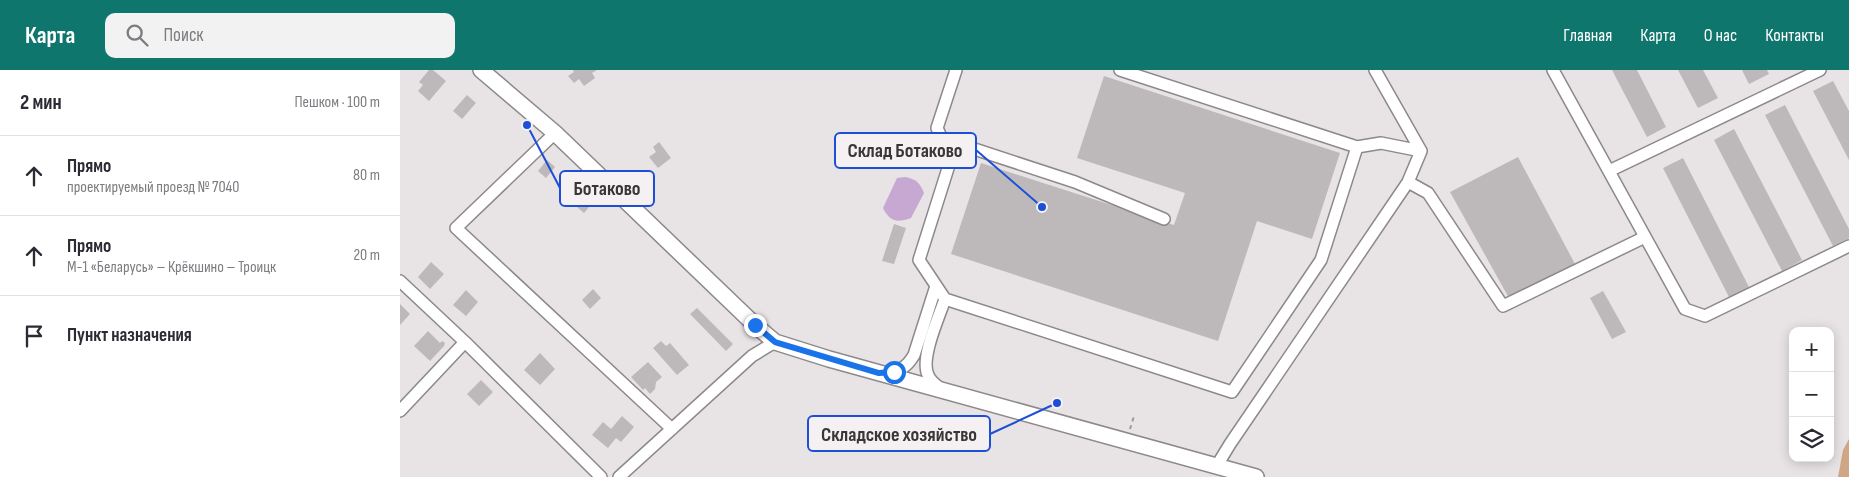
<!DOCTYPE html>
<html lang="ru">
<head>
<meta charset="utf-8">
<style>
  :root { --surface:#fff; --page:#f2f2f3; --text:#2b2b33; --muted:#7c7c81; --line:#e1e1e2; --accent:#0f766e }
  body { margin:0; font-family:"Sofia Sans Condensed",sans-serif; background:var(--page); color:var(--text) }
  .controls { position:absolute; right:15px; bottom:15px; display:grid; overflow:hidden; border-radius:10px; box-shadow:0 2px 12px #0003 }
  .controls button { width:45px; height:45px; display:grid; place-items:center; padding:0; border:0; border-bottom:1px solid var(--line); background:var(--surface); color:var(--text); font:25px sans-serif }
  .stop { position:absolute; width:15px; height:15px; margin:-11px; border:4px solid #1a73e8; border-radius:50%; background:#fff }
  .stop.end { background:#1a73e8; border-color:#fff; box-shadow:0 1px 5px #0008 }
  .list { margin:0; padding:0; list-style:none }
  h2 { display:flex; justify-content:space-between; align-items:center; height:65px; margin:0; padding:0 20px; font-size:21px }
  h2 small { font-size:16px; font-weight:400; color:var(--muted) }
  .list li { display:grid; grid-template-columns:32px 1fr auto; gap:15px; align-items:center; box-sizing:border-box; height:80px; padding:0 20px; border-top:1px solid var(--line) }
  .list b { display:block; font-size:19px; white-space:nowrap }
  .list p { margin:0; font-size:16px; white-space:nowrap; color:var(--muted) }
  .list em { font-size:16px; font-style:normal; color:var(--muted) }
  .icon { flex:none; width:28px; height:28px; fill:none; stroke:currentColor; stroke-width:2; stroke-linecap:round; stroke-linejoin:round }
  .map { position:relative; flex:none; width:1449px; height:407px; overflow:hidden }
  header { display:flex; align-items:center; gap:30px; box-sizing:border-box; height:70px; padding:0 25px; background:var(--accent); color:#fff }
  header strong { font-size:24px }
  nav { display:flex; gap:28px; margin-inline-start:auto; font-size:18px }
  .search { width:350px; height:45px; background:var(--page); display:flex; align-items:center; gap:12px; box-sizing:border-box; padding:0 18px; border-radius:10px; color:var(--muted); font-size:19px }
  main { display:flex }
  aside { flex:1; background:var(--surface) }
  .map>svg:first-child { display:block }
  .forest { fill:#d0a684 }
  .water { fill:#c6a8d2 }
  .building { fill:#bdb9bb }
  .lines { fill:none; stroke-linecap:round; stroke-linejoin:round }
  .minor-casing { stroke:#8d8889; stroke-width:14 }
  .major-casing { stroke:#8d8889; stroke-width:18 }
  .path { stroke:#9d9a9b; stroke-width:2; stroke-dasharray:4 4; stroke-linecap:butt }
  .minor { stroke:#fff; stroke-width:11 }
  .major { stroke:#fff; stroke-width:15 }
  .route { stroke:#1a73e8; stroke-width:6 }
  .leader { fill:none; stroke:#1d4ed8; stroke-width:2 }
  .callout-dot { fill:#1d4ed8; stroke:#f5f0f1; stroke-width:2 }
  .callout { fill:#f5f0f1; stroke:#1d4ed8; stroke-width:2 }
  .callout-label { font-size:20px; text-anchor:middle; font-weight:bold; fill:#383637 }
</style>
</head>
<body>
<header>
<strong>Карта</strong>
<div class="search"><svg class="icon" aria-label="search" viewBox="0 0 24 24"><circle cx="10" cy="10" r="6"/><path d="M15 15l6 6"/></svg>Поиск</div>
<nav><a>Главная</a><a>Карта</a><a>О нас</a><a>Контакты</a></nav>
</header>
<main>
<aside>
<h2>2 мин<small>Пешком · 100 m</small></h2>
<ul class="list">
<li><svg class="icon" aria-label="ahead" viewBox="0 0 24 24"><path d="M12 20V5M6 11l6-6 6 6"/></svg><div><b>Прямо</b><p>проектируемый проезд № 7040</p></div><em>80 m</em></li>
<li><svg class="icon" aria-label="ahead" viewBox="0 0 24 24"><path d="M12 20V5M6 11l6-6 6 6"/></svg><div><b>Прямо</b><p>М-1 «Беларусь» – Крёкшино – Троицк</p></div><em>20 m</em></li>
<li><svg class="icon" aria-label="arrive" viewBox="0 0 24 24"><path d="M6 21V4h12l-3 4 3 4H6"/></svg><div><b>Пункт назначения</b></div></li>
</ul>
</aside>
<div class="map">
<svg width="1449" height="407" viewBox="0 0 1449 407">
  <rect width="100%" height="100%" fill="#e8e3e4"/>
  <path class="forest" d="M1449,369V407H1438L1443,380Z"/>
  <path class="water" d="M505,107C516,109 520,113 524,123L511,148C497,153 490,152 483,138L497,108Z"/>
  <path class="building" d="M29,0H33L46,11L29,31L18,21L23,15L19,12Z
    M173,0H197L192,3L195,8L184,16L179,9L174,13L168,6L174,2Z
    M1212,0H1237L1266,57L1247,67Z
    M1278,0H1303L1318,28L1298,38Z
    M1342,0H1367L1369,4L1349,14Z
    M704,6L940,83L912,169L857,151L818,271L551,184L581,93L774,155L785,123L677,88Z
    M1433,11L1449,41V90L1413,21Z
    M67,25L76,33L62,49L53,41Z
    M1385,35L1449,159V168L1433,176L1365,45Z
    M1334,59L1402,190L1382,201L1314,70Z
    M259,72L271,88L258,98L249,87L256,82L253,77Z
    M1118,87L1175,194L1109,228L1050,122Z
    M1283,88L1350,219L1330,229L1263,98Z
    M147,90L155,97L146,108L138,101Z
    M177,114L196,129L184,143L166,128Z
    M494,154L506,158L494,194L482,191Z
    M31,192L44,204L30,219L18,207Z
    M193,219L201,228L190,239L182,230Z
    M66,220L78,232L66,246L53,235Z
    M1203,221L1226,262L1212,269L1190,228Z
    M0,234L10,244L0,255Z
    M297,238L333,274L326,281L290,244Z
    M28,261L40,273L42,271L45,273L44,276L30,291L14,276Z
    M261,271L266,276L270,273L289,295L277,305L253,278Z
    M140,283L155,299L140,315L124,300Z
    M248,292L262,307L256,312L255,319L250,324L245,318L243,320L231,307Z
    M81,310L93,322L79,336L67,324Z
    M222,346L234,357L221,372L216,368L208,378L192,365L203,352L211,359Z"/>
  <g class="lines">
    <g class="minor-casing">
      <path id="minor" d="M556,0L537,58L542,69L556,73
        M720,0L957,77
        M1153,0L1285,239L1305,246L1449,176
        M155,63L56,158L272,359
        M1209,101L1420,0
        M1008,112L1028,123L1103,236L1245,167
        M764,149L675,112L556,73L519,190L545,229L832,322L921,190L957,77L981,73L1021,81
        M0,211L65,272L201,407
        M485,303C499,302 507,297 514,285L536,216
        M541,319C536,315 530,311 528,305C520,288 539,247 545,229
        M0,341L65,272
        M816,397L830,374L1008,112L1021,81L975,0
        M219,407L352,286L375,272"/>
    </g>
    <g class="major-casing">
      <path id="major" d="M81,0L155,63L355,255L375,272L429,289L856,407"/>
    </g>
    <path class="path" d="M730,359L734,346"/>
    <use href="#minor" class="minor"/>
    <use href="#major" class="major"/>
  </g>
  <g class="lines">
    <path class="route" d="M355,255L375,272L479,303L494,302"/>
  </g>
  <path class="leader" d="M642 137L576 80M127 55L160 118M657 333L590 364"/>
  <g class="callout-dot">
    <circle cx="642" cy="137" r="5"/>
    <circle cx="127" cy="55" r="5"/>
    <circle cx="657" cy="333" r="5"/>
  </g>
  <g class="callout">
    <rect x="435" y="63" width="141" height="35" rx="5"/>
    <rect x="160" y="101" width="94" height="35" rx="5"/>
    <rect x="408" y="346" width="182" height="35" rx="5"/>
  </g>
  <g class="callout-label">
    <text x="505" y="87">Склад Ботаково</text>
    <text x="207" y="125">Ботаково</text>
    <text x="499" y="371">Складское хозяйство</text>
  </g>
</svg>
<div class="controls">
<button>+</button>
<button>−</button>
<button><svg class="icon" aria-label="layers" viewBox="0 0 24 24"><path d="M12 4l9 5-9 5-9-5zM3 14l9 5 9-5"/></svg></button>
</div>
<div class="stop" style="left:494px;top:302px"></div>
<div class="stop end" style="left:355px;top:255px"></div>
</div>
</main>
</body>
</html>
